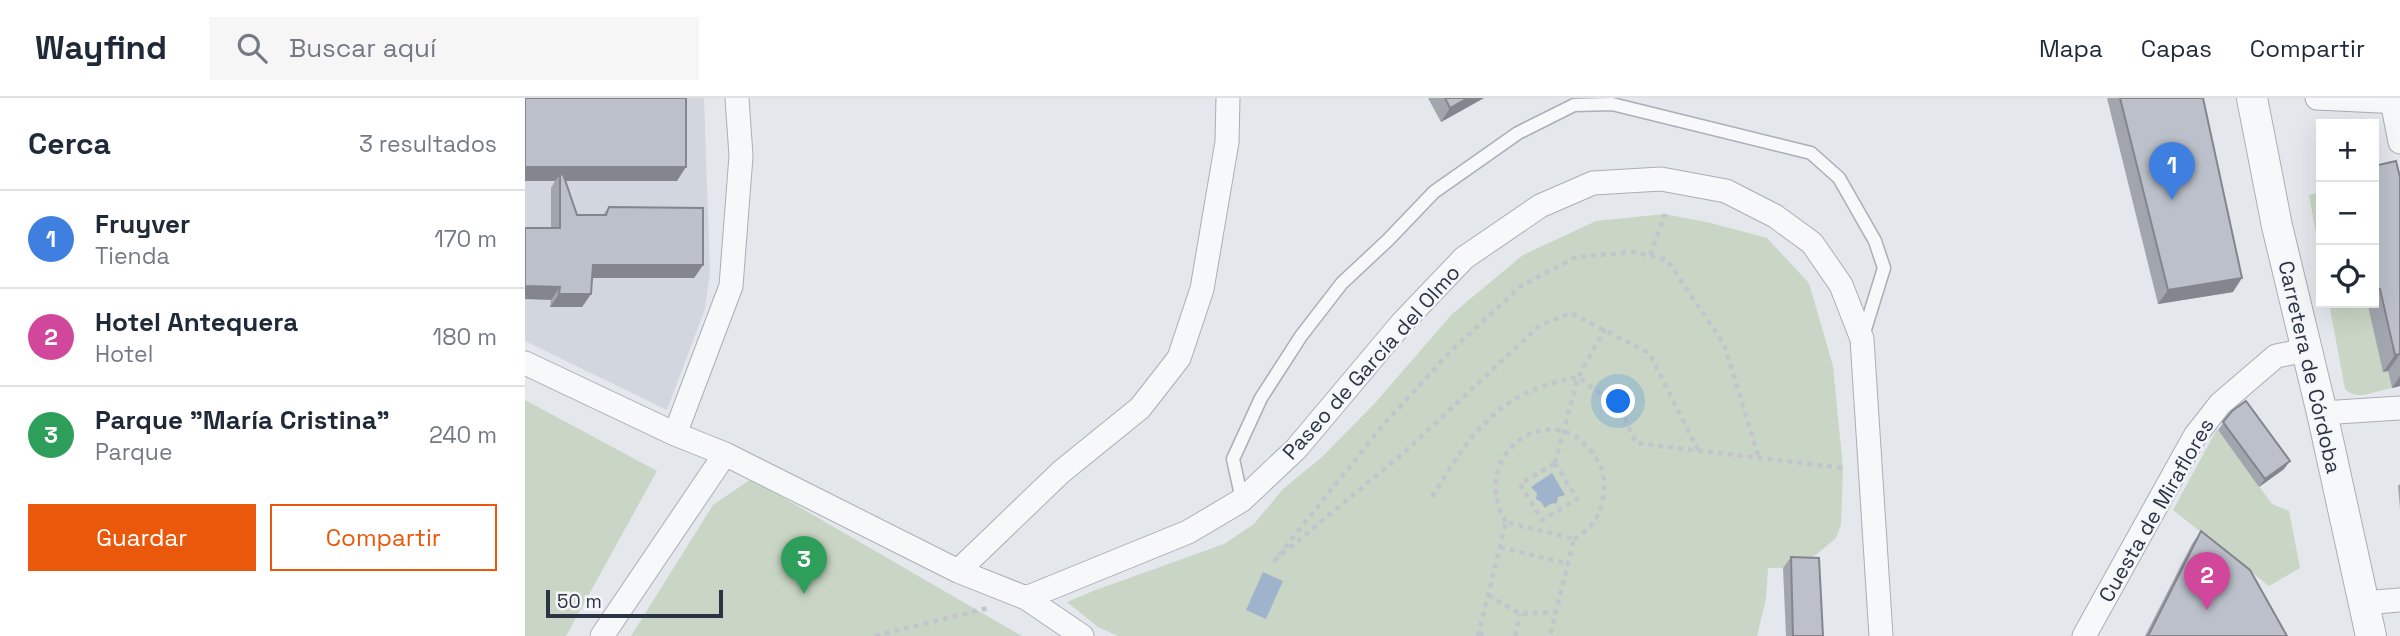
<!DOCTYPE html>
<html lang="es">
<head>
<meta charset="utf-8">
<style>
  :root { --surface:#fff; --page:#f6f6f7; --text:#1f2937; --muted:#747a83; --line:#e0e1e3; --accent:#ea580c }
  body { margin:0; font-family:"Space Grotesk",sans-serif; background:var(--page); color:var(--text) }
  .controls { position:absolute; right:21px; top:21px; display:grid; overflow:hidden; border-radius:0px; box-shadow:0 7px 28px #0002 }
  .controls button { width:63px; height:63px; display:grid; place-items:center; padding:0; border:0; border-bottom:2px solid var(--line); background:var(--surface); color:var(--text); font:35px sans-serif }
  .scale { position:absolute; left:21px; bottom:18px; width:177px; box-sizing:border-box; padding-left:7px; border:4px solid #2b3445; border-top:0; font-size:19px; line-height:24px; white-space:nowrap; color:#2b3445; -webkit-text-stroke:5px #f4f6f9; paint-order:stroke }
  .you { position:absolute; left:1094px; top:304px; width:24px; height:24px; margin:-18px; border:5px solid #fff; border-radius:50%; background:#1a73e8; box-shadow:0 0 0 10px #1a73e833 }
  .badge { display:grid; place-items:center; width:46px; height:46px; border-radius:50%; background:var(--accent); color:#fff; font-size:23px; font-weight:700 }
  .pin { position:absolute; translate:-50% -58px; filter:drop-shadow(0 2px 4px #0008) }
  .pin::after { content:''; position:absolute; top:37px; width:24px; height:21px; background:inherit; clip-path:polygon(0 0,100% 0,50% 100%) }
  .list { margin:0; padding:0; list-style:none }
  h2 { display:flex; justify-content:space-between; align-items:center; height:91px; margin:0; padding:0 28px; font-size:30px }
  h2 small { font-size:23px; font-weight:400; color:var(--muted) }
  .list li { display:grid; grid-template-columns:46px 1fr auto; gap:21px; align-items:center; box-sizing:border-box; height:98px; padding:0 28px; border-top:2px solid var(--line) }
  .list b { display:block; font-size:26px; white-space:nowrap }
  .list p { margin:0; font-size:23px; white-space:nowrap; color:var(--muted) }
  .list em { font-size:23px; font-style:normal; color:var(--muted) }
  .actions { display:flex; gap:14px; padding:21px 28px }
  .actions a { flex:1; padding:16px 0; border:2px solid var(--accent); border-radius:0px; text-align:center; font-size:24px; color:var(--accent) }
  .actions .main { background:var(--accent); color:#fff }
  .icon { flex:none; width:38px; height:38px; fill:none; stroke:currentColor; stroke-width:2; stroke-linecap:round; stroke-linejoin:round }
  .map { position:relative; flex:none; width:1875px; height:538px; overflow:hidden }
  header { display:flex; align-items:center; gap:42px; box-sizing:border-box; height:98px; padding:0 35px; background:var(--surface); border-bottom:2px solid var(--line) }
  header strong { font-size:33px }
  nav { display:flex; gap:38px; margin-inline-start:auto; font-size:24px }
  .search { width:490px; height:63px; background:var(--page); display:flex; align-items:center; gap:18px; box-sizing:border-box; padding:0 24px; border-radius:0px; color:var(--muted); font-size:26px }
  main { display:flex }
  aside { flex:1; background:var(--surface) }
  .map>svg:first-child { display:block }
  .built { fill:#d2d6de }
  .green { fill:#c9d6c5 }
  .water { fill:#9fb4cc }
  .lines { fill:none; stroke-linecap:round; stroke-linejoin:round }
  .service-casing { stroke:#a9aeb7; stroke-width:15 }
  .minor-casing { stroke:#a9aeb7; stroke-width:25 }
  .tertiary-casing { stroke:#a9aeb7; stroke-width:32 }
  .path { stroke:#c2c5cb; stroke-width:4.5; stroke-dasharray:5 5; stroke-linecap:butt }
  .service { stroke:#f7f8fa; stroke-width:12 }
  .minor { stroke:#f7f8fa; stroke-width:23 }
  .tertiary { stroke:#f7f8fa; stroke-width:30 }
  .wall { fill:#a1a5ae }
  .shaded-wall { fill:#83868d }
  .building { fill:#bbc0ca; stroke:#83868d; stroke-width:2 }
  .labels { text-anchor:middle; dominant-baseline:central; stroke-width:5; stroke-linejoin:round; paint-order:stroke }
  .street-label { font-size:21px; fill:#2b3445; stroke:#f4f6f9 }
</style>
</head>
<body>
<header>
<strong>Wayfind</strong>
<div class="search"><svg class="icon" aria-label="search" viewBox="0 0 24 24"><circle cx="10" cy="10" r="6"/><path d="M15 15l6 6"/></svg>Buscar aquí</div>
<nav><a>Mapa</a><a>Capas</a><a>Compartir</a></nav>
</header>
<main>
<aside>
<h2>Cerca<small>3 resultados</small></h2>
<ul class="list">
<li><span class="badge" style="background:#3f7fe0">1</span><div><b>Fruyver</b><p>Tienda</p></div><em>170 m</em></li>
<li><span class="badge" style="background:#d1479c">2</span><div><b>Hotel Antequera</b><p>Hotel</p></div><em>180 m</em></li>
<li><span class="badge" style="background:#2e9e5b">3</span><div><b>Parque &quot;María Cristina&quot;</b><p>Parque</p></div><em>240 m</em></li>
</ul>
<div class="actions"><a class="main">Guardar</a><a>Compartir</a></div>
</aside>
<div class="map">
<svg width="1875" height="538" viewBox="0 0 1875 538">
  <rect width="100%" height="100%" fill="#e4e7ec"/>
  <path class="built" d="M0,0H179L185,174L180,211L142,312L0,243Z"/>
  <path class="green" d="M1796,94V164L1784,97Z
    M1140,116L1186,125L1242,140L1284,185L1308,268L1318,370L1316,427L1311,440L1275,470H1243L1241,501L1232,538H593L573,529L542,504L568,493L699,446L729,426L758,391L797,359L850,305L927,216L998,157L1071,123Z
    M1804,205H1837L1838,209L1843,208L1847,223L1853,222L1859,274L1863,273L1867,290C1852,292 1832,304 1820,291Z
    M0,302L132,373L41,538H0Z
    M1692,331L1747,406L1764,413L1775,470L1744,488L1648,412Z
    M226,381L497,538H106L188,407Z"/>
  <path class="water" d="M1027,375L1040,397L1033,399L1032,405L1025,406L1020,410L1016,404L1011,401L1012,395L1006,389Z
    M738,474L758,483L741,521L721,512Z"/>
  <g class="lines">
    <g class="service-casing">
      <path id="service" d="M717,402L708,361L736,300L776,238L817,185L863,142L909,94L993,35L1049,7L1087,6L1286,55L1314,80L1350,143L1359,170L1338,238"/>
    </g>
    <g class="minor-casing">
      <path id="minor" d="M1792,0L1875,4
        M1867,3L1875,44
        M0,265L150,336L200,356L77,538
        M1797,315L1875,310
        M150,336L206,188L216,58L212,0
        M200,356L433,473L501,500L557,538
        M433,473L536,374L615,310L654,260L677,191L702,44L703,0
        M501,500L663,434L717,402L771,351L877,225L939,160L1015,108L1068,85L1136,81L1201,93L1250,118L1287,145L1316,187L1337,241L1356,538
        M1838,505L1875,502
        M1559,538L1670,338L1695,306L1751,258L1782,252"/>
    </g>
    <g class="tertiary-casing">
      <path id="tertiary" d="M1727,0L1752,128L1797,315L1846,538"/>
    </g>
    <path class="path" d="M1125,157L1140,116
      M1173,352L1124,255L1046,215L1015,227L882,352L750,462L859,326L927,252L996,188L1051,159L1110,154L1142,162L1199,246L1234,360
      M1030,365L1052,401L1017,422L995,386Z
      M1030,365L1053,279L1080,231
      M907,399C948,333 972,294 1053,279L1096,311L1111,345L1318,370
      M981,424C941,359 1024,297 1067,354C1077,367 1080,379 1079,394C1076,417 1069,429 1049,441
      M975,449L1043,466
      M963,497L995,516L1031,514
      M954,535L962,538
      M350,538L463,510
      M953,538L981,424L1049,441L1025,538
      M990,538L995,516"/>
    <use href="#service" class="service"/>
    <use href="#minor" class="minor"/>
    <use href="#tertiary" class="tertiary"/>
  </g>
  <path class="wall" d="M0,0L152,83H40L52,117H78L84,109L178,167L169,180H67L66,196L57,209H25L26,202V90L30,83H0Z
    M903,0H959L916,24Z
    M1582,0H1678L1708,194L1633,206Z
    M1849,68L1875,79V288L1867,290L1863,273L1858,274L1843,208L1838,209L1837,205H1849Z
    M1707,313L1759,371L1734,389L1693,332Z
    M1875,386V411L1873,388Z
    M1676,433L1762,538H1620L1667,446Z
    M1266,459L1298,538H1261L1258,470Z"/>
  <path class="shaded-wall" d="M943,0H959L916,24L925,10Z
    M0,69H161L152,83H35V77L30,83H0Z
    M68,167H178L169,180H59Z
    M1717,180L1708,194L1633,206L1643,192Z
    M0,188L35,189L26,202L0,201Z
    M1855,191L1849,200V193L1850,192Z
    M34,196H66L57,209H25Z
    M1841,205H1845L1843,208L1838,209Z
    M1875,256L1863,273L1858,274L1870,257Z
    M1875,278V288L1867,290Z
    M1765,363L1759,371L1734,389L1740,381Z"/>
  <path class="building" d="M0,0H161V69H0Z
    M920,0H943L925,10Z
    M1595,0H1678L1717,180L1643,192Z
    M1871,63L1875,79V256L1870,257L1855,191L1850,192L1849,187V68Z
    M38,76L52,117H81L84,109L178,110V167H68L66,196H34L35,189L0,188V130H35V77Z
    M1721,303L1765,363L1740,381L1698,324L1707,313Z
    M1676,433L1725,472L1762,538H1623Z
    M1266,459L1294,460L1298,538H1268Z"/>
  <g class="labels">
    <g class="street-label">
      <text transform="translate(846 264) rotate(-48)">Paseo de García del Olmo</text>
      <text transform="translate(1785 269) rotate(77)">Carretera de Córdoba</text>
      <text transform="translate(1631 412) rotate(-60)">Cuesta de Miraflores</text>
    </g>
  </g>
</svg>
<div class="controls">
<button>+</button>
<button>−</button>
<button><svg class="icon" aria-label="locate" viewBox="0 0 24 24"><circle cx="12" cy="12" r="6"/><path d="M12 2v4M12 18v4M2 12h4M18 12h4"/></svg></button>
</div>
<div class="scale">50 m</div>
<div class="you"></div>
<div class="pin badge" style="left:1647px;top:102px;background:#3f7fe0">1</div>
<div class="pin badge" style="left:1682px;top:512px;background:#d1479c">2</div>
<div class="pin badge" style="left:279px;top:496px;background:#2e9e5b">3</div>
</div>
</main>
</body>
</html>
